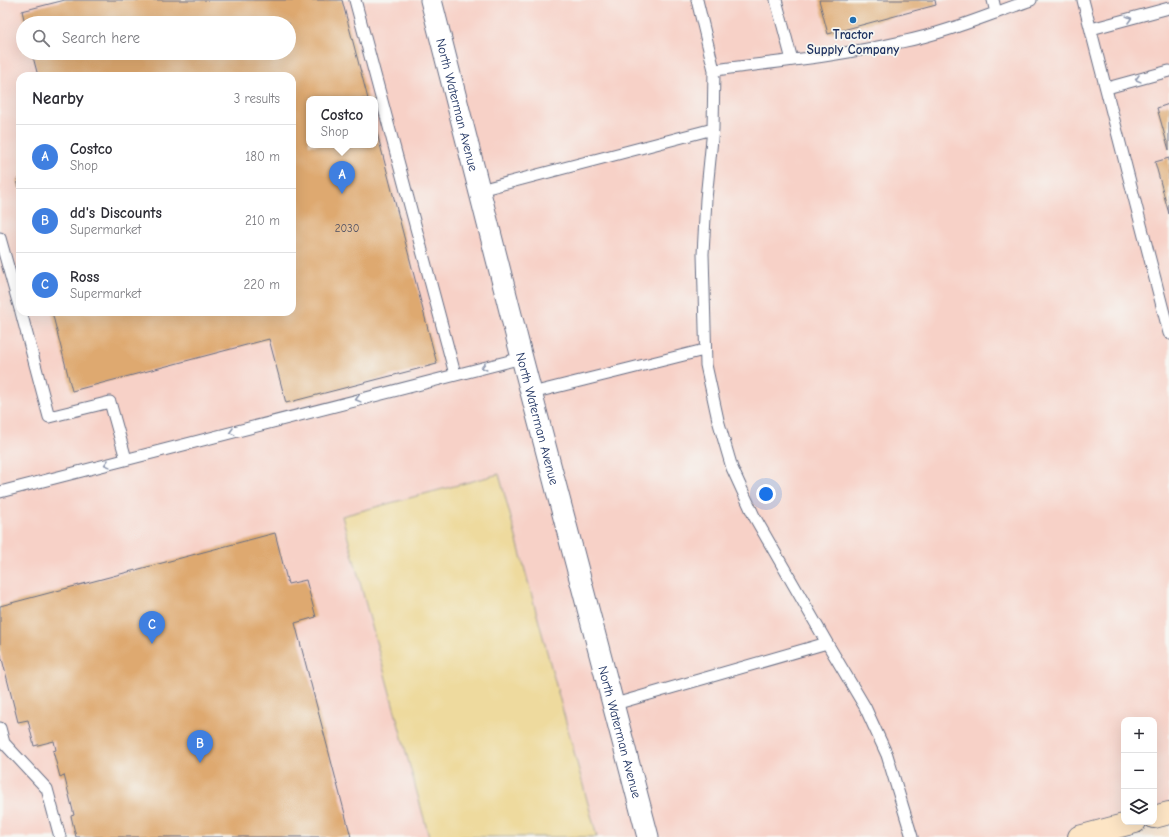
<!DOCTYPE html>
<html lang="en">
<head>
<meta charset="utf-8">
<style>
  :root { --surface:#fff; --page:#f2f2f3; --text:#2b2b33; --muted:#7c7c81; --line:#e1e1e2; --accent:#0b8043 }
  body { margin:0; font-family:"Comic Neue",sans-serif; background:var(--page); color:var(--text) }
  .controls { position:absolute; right:12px; bottom:12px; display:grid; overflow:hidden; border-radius:8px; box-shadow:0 4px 16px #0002 }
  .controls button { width:36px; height:36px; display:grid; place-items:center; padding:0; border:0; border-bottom:1px solid var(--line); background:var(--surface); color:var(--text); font:20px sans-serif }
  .you { position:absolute; left:766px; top:494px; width:14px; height:14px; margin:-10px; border:3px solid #fff; border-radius:50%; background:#1a73e8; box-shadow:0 0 0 6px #1a73e833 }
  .badge { display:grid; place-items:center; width:26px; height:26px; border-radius:50%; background:var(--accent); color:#fff; font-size:13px; font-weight:700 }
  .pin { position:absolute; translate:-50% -33px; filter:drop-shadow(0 1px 2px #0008) }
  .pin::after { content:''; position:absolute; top:21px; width:14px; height:12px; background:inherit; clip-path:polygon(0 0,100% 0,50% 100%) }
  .popup { position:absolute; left:306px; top:96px; width:72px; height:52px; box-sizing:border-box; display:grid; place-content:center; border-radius:8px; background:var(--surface); filter:drop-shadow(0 1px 3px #0005); font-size:13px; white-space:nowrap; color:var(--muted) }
  .popup b { font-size:15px; color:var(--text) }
  .popup::after { content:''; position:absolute; left:50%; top:100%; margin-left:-8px; border:8px solid transparent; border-top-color:var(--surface) }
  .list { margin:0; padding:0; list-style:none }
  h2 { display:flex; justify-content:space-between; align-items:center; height:52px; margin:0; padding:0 16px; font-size:17px }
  h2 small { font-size:13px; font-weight:400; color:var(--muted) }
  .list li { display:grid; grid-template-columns:26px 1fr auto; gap:12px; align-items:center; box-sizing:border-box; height:64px; padding:0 16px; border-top:1px solid var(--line) }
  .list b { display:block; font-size:15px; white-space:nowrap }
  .list p { margin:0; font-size:13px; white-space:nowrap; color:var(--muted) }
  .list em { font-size:13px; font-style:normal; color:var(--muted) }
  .icon { flex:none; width:22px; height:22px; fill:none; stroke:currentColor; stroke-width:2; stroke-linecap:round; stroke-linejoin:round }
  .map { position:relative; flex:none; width:1169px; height:837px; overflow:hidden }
  .search { position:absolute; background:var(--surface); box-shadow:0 4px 16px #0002; left:16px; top:16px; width:280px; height:44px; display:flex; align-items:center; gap:10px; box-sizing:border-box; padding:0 14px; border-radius:22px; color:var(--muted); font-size:15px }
  .panel { position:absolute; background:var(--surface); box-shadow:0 4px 16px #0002; left:16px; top:72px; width:280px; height:244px; border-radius:12px }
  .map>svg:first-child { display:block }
  .built { fill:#f7d1c7; fill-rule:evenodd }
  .sand { fill:#eeda9e; stroke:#84847e }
  .building { fill:#dea970 }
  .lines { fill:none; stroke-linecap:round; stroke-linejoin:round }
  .lane-casing { stroke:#676d83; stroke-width:13 }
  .street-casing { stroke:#676d83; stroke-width:23 }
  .secondary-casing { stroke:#676d83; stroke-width:24 }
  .lane { stroke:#fff; stroke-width:11 }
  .street { stroke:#fff; stroke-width:21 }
  .secondary { stroke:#fde5c5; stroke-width:22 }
  .oneway { stroke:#8d97ae }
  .poi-dot { fill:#1f6fb2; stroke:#f6f6f2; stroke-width:1.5 }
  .labels { text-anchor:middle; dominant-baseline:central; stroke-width:3.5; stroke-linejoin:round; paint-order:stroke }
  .number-label { font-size:11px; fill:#4c4e62 }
  .poi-label { font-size:13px; font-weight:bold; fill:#1b2f5e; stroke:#f6f6f2 }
  .street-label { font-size:13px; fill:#1b2f5e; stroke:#f6f6f2 }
</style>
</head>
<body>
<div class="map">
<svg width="1169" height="837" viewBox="0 0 1169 837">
  <rect width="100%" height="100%" fill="#f6f6f2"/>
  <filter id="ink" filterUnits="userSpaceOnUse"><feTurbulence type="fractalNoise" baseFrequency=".025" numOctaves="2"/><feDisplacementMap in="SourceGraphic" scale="8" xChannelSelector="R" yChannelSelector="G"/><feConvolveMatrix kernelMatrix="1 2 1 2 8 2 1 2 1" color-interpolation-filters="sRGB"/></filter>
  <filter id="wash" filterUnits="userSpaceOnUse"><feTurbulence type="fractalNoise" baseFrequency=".012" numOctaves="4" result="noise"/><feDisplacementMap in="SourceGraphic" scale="16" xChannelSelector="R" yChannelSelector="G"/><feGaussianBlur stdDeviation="0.9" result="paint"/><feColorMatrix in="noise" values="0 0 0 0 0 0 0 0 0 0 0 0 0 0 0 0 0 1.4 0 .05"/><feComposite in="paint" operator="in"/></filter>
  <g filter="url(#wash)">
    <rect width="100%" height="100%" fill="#f5e0c9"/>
    <path class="built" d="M0,0H1169V810L1154,814V720H1124V822L1070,837H0ZM23,23H289V53H23ZM20,76H292V312H20ZM309,99H375V145H309Z"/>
    <path class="sand" d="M499,474L597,837H429L342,516Z"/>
    <g id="blocks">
      <path class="building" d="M65,0H342L368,99H309V145H375L376,129L437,364L286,403L269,339L72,391L52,312H292V76H38L32,53H289V23H25L22,11Z
        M819,0H935L936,5L828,34Z
        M1169,104V150L1157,108Z
        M1169,158V214L1155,162Z
        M20,178V188H19L17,179Z
        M275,533L288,584L306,580L316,617L295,623L351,837H76L71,816L74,815L64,775L60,777L53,751L56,750L54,741L34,746L28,720L18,722L0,651V606Z"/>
    </g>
  </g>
  <g filter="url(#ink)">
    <use href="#blocks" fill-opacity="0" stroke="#676d83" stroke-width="1"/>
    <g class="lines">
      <g class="lane-casing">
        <path id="lane" d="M355,0L455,374
          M697,0L714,70L713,129L706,199L703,254L706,365L718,420L732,468L754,516L827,643
          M776,0L792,60
          M993,0L996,13
          M1083,0L1169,333
          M1091,29L1169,8
          M714,70C776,62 839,56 901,42C946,33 988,15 1031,0
          M1107,88L1169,71
          M480,190L713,129
          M0,238L20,309
          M21,312L49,417L110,402L126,459
          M532,393L704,350
          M0,492L522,358
          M615,704L827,643L865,707L887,755L912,837
          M0,728L4,743L47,789L60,837"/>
      </g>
      <g class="street-casing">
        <g id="street">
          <path id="s1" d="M431,0L522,358L648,837"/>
        </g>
      </g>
      <g class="secondary-casing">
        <path id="secondary" d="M1154,817L1169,813
          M1079,837L1135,822"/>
      </g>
      <use href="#lane" class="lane"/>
      <use href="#street" class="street"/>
      <use href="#secondary" class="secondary"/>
    </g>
    <defs><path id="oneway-chevron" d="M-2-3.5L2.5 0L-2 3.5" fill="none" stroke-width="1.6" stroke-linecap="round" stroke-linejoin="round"/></defs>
    <g class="oneway">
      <use href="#oneway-chevron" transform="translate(1129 19) rotate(-15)"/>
      <use href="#oneway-chevron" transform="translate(1138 79) rotate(165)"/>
      <use href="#oneway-chevron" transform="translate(484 367) rotate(166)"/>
      <use href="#oneway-chevron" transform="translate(358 399) rotate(165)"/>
      <use href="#oneway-chevron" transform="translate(232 432) rotate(165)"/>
      <use href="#oneway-chevron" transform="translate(107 464) rotate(165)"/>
    </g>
  </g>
  <circle class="poi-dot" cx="853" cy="20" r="4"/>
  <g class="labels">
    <g class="number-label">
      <text x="347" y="228">2030</text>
    </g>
    <g class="poi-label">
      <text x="853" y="34">Tractor<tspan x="853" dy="15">Supply Company</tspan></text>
    </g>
    <g class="street-label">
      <text stroke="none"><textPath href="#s1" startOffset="108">North Waterman Avenue</textPath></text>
      <text stroke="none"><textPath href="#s1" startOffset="432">North Waterman Avenue</textPath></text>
      <text stroke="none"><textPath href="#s1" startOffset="756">North Waterman Avenue</textPath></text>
    </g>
  </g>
</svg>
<div class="controls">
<button>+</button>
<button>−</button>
<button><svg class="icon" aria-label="layers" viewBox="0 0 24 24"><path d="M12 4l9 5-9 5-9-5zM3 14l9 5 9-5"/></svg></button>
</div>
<div class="you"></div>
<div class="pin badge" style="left:342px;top:194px;background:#3f7fe0">A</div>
<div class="popup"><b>Costco</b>Shop</div>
<div class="pin badge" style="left:200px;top:763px;background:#3f7fe0">B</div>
<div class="pin badge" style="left:152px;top:644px;background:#3f7fe0">C</div>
<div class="search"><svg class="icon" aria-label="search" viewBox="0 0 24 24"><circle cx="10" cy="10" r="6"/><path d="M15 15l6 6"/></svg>Search here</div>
<section class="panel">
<h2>Nearby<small>3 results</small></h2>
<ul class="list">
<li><span class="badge" style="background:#3f7fe0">A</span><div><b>Costco</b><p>Shop</p></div><em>180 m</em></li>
<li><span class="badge" style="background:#3f7fe0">B</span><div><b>dd's Discounts</b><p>Supermarket</p></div><em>210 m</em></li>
<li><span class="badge" style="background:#3f7fe0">C</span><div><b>Ross</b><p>Supermarket</p></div><em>220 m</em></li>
</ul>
</section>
</div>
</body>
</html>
